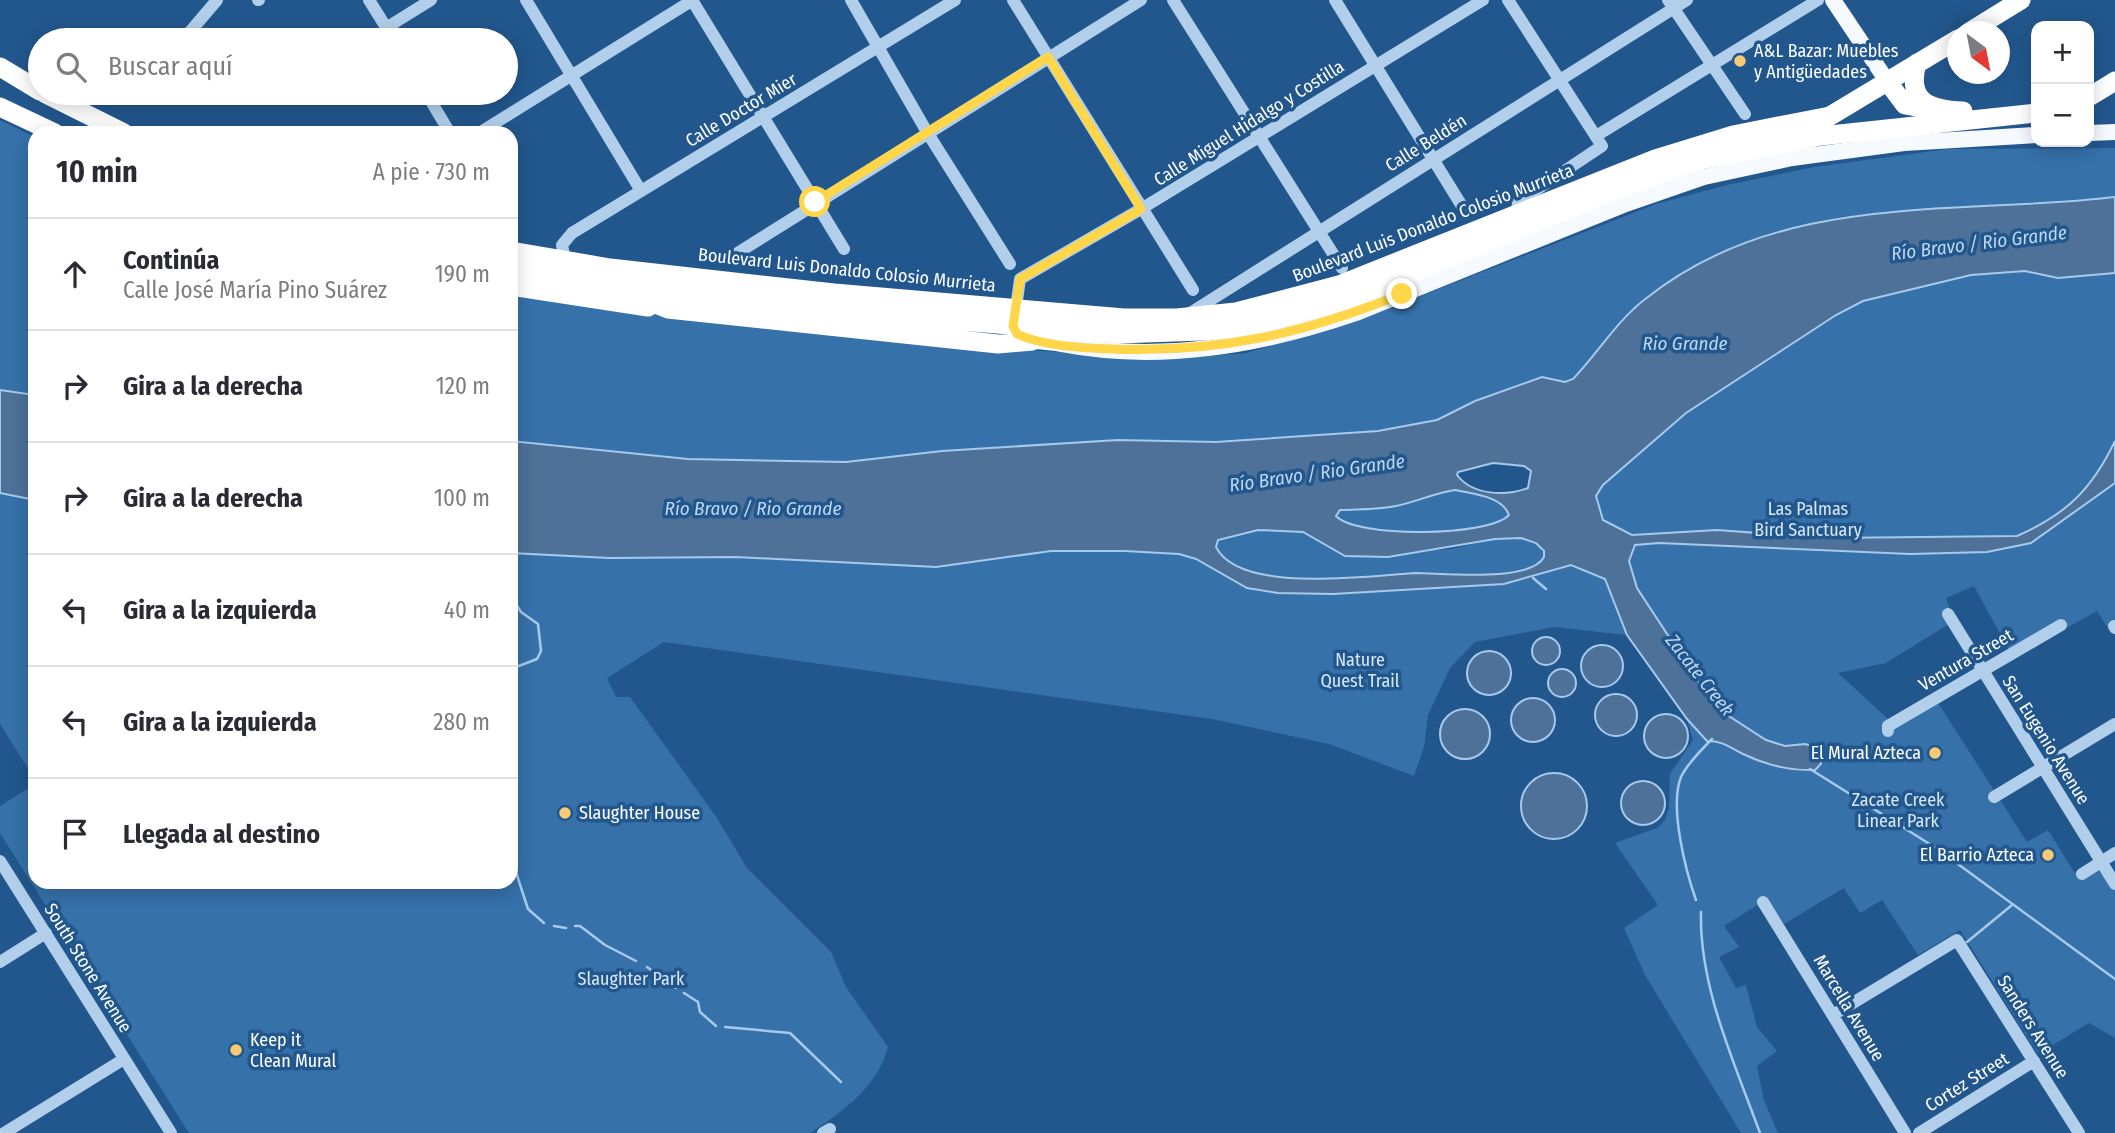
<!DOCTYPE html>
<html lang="es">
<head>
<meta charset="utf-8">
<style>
  :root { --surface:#fff; --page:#f2f2f3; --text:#2b2b33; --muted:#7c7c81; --line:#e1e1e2 }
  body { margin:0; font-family:"Fira Sans Condensed",sans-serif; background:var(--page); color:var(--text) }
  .controls { position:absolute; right:21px; top:21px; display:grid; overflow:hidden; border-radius:14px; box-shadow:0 4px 18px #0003 }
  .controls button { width:63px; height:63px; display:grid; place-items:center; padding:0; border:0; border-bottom:2px solid var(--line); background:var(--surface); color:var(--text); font:35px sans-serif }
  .compass { position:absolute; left:1947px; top:21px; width:63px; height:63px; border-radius:50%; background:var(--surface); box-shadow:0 4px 18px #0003; rotate:148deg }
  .stop { position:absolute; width:21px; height:21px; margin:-16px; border:5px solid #ffd54a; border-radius:50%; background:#fff }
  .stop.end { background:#ffd54a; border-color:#fff; box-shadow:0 2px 7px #0008 }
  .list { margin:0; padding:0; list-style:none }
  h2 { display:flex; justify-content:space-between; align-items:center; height:91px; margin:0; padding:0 28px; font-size:30px }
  h2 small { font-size:23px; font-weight:400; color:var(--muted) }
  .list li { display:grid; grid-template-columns:46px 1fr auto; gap:21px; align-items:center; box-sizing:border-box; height:112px; padding:0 28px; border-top:2px solid var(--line) }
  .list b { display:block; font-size:26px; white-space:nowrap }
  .list p { margin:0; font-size:23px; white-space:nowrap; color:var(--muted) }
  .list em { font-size:23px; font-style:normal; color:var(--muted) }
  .icon { flex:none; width:38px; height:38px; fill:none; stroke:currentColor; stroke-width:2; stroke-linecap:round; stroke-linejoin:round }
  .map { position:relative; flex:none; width:2115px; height:1133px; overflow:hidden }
  .search { position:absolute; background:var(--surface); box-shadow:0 4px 18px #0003; left:28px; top:28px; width:490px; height:77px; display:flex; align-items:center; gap:18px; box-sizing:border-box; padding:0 24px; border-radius:38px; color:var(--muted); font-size:26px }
  .panel { position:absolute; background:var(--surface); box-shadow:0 4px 18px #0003; left:28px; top:126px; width:490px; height:763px; border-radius:21px }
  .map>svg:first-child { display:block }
  .green { fill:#3671aa }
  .water { fill:#4d7198; stroke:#a5caec; stroke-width:2; fill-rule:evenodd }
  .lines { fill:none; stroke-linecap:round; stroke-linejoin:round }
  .stream { stroke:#a5caec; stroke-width:2.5 }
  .minor { stroke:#b1cfeb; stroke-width:12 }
  .major { stroke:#f6fafe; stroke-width:16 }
  .highway { stroke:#fff; stroke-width:19 }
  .route { stroke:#ffd54a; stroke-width:9 }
  .poi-dot { fill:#f7ca73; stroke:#22578d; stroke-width:2.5 }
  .labels { text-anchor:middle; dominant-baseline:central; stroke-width:7; stroke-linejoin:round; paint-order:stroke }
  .poi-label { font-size:18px; fill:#fff; stroke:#22578d; text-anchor:start }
  .street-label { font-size:18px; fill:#fff; stroke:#22578d }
  .park-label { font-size:18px; fill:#d6e8f8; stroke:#22578d }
  .water-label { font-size:19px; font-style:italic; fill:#bdd8f2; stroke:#22578d }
</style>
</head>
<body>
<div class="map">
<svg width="2115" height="1133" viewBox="0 0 2115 1133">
  <rect width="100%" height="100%" fill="#22578d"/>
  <path class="green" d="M0,120L35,137V395L0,390Z
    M2115,148V197L1885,212L1840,217L1776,231L1737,245L1619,326L1573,379L1565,382L1542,378L1475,401L1437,420L1378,431L1216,442L1118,440L942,451L846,462L688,459L511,441V291L943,346L1183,358L1246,353L1357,321L1656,204L1727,185L1814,167L1948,149Z
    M2025,271L2058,278L2115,273V622L2107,627L2097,611L2065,629L2060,622L2009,650L1974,586L1946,598L1950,609L1949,624L1886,663L1838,673L1889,720L1933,695L2027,842L2048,830L2074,872L2100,866L2115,888V1038L2089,1023L2038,1054L1960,930L1918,955L1882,900L1860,913L1844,888L1784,924L1767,899L1724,926L1739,947L1719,957L1736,988L1746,985L1757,1027L1777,1051L1757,1066L1764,1100L1778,1133H1741L1645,975L1624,928L1658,905L1615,843L1657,828L1665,820L1669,808L1670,774L1693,740L1687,719L1626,635L1554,627L1475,642L1450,668L1428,715L1424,747L1414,776L1329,744L1212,719L664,642L607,678L616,697H630L717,818L747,868L831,952L846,987L888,1047C878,1086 843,1112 810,1133H189L0,833V806L35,784V882H511V553L609,558L736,557L936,567L1051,551H1125L1179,554L1196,559L1247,588L1278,593L1333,594L1504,584L1571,565L1604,578L1596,496L1603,485L1686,413L1836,315L1863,301L1917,285L1970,275Z
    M1455,490C1473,494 1501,496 1509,515C1489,537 1357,539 1336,516L1340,510C1359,509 1377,510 1396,506C1416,502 1434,494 1455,490Z
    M0,493L35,500V764L27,767L0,724Z
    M1258,530L1303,532L1345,556L1451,549L1495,539L1521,538L1536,543L1544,551V557C1530,582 1457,573 1432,573C1385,573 1242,598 1216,547L1218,540Z"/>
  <path class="water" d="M2115,197V273L2058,278L2025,271L1971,275L1863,301L1836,315L1686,413L1603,485L1596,496L1603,520L1632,535L1717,530L1826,538L2017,536C2067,514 2092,489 2115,441V483L2031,543L1987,552L1910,554L1659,543L1635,545L1629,561L1637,588L1715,707L1766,740L1785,746L1805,744L1818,748L1821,764L1815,770C1790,771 1766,765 1743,754C1729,747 1723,741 1707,741L1687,719L1627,635L1605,579L1571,565L1504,584L1333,594L1278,593L1247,588L1196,559L1179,554L1125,551H1051L936,567L736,557L609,558L511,553V441L688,459L846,462L942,451L1118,440L1216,442L1378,431L1437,420L1475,401L1542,377L1565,382L1573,379C1597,354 1617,321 1644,300C1780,190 1954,216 2115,197ZM1493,463L1524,466L1531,471L1528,488C1506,496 1473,496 1457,475L1458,472ZM1455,490C1473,494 1502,496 1509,515C1489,537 1356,538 1336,516L1340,510C1359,509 1377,510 1396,506C1416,502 1434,493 1455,490ZM1258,530L1303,532L1345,556L1388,557L1495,539L1521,538L1536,543L1544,551V557C1530,583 1443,573 1416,573C1371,575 1240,595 1216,547L1218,540Z
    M0,390L35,395V500L0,493Z
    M1532 651a14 14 0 1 1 28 0a14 14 0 1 1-28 0Z
    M1581 666a21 21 0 1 1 42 0a21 21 0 1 1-42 0Z
    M1467 673a22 22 0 1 1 44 0a22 22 0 1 1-44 0Z
    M1548 683a14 14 0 1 1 28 0a14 14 0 1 1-28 0Z
    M1595 715a21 21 0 1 1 42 0a21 21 0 1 1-42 0Z
    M1511 720a22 22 0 1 1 44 0a22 22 0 1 1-44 0Z
    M1440 734a25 25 0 1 1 50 0a25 25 0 1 1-50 0Z
    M1644 736a22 22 0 1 1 44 0a22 22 0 1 1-44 0Z
    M1521 806a33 33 0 1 1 66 0a33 33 0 1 1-66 0Z
    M1621 803a22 22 0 1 1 44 0a22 22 0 1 1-44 0Z"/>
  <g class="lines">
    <path class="stream" d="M1533,578L1546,589
      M511,669L537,659L541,651L538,624L521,612L512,598
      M511,703V710
      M1810,769L1936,848L2115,979
      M513,863L528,909L544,923
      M1696,900C1686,872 1669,807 1681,777C1687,764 1702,749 1712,739
      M1701,912C1699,987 1735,1064 1760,1133
      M554,926L566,928
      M575,926H580L605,945L636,961
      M1967,942L2012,905
      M647,967L676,988
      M684,993L698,1002L700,1012L716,1026
      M725,1027L790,1033L841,1082"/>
    <path class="minor" d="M258,0H259
      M369,0L394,40
      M526,0L641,191
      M692,0L844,249
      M851,0L927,132L1010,264
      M1013,0L1193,290
      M1173,0L1342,268
      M1335,0L1465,211
      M1508,0L1602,146L1518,202L1517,215
      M1668,0L1745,114
      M386,28L431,0
      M183,40L217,0
      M426,93L450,133
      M135,96L138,93
      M479,133L693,0
      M1596,136L1818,0
      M728,259L1141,0
      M565,260L562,245L572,233L955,0
      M1016,308L1020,279L1141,209L1483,0
      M1187,315L1687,0
      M1948,614L2115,884
      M2114,626L2115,628
      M1888,731V726L2061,625
      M1994,797L2115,724
      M0,861L171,1133
      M2082,874L2115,853
      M1763,902L1905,1133
      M0,962L46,933
      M1833,1015L1957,940L2079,1133
      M4,1133L124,1059
      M823,1133L830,1129
      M1919,1133L2034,1061"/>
    <path class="major" d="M1833,0L1887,81
      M2089,133L2115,132
      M1024,337C1036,343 1048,341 1061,344C1159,363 1263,345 1356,313L1623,205L1704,177L1792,158L1904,143L2036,135"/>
    <path class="highway" d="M1969,32L2021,0
      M1917,63C1906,102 1930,110 1963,111
      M0,67L40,91
      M1887,81L1905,105L1933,110
      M44,93L124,133
      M2089,97L2115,81
      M0,107L55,133
      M511,251L610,268L834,293L1124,318H1177L1236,312L1339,285L1655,159L1733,135L1830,116L1958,39
      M511,269L605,284L900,316L1118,334L1202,331L1247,327L1345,300L1618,189L1701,160L1821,136L2036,113
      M511,286L648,307
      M632,295L668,309L998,344L1033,341"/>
  </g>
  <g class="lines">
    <path class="route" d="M815,202L1048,57L1141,209L1020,279L1013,326L1017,334C1044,346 1080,348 1111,349C1218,353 1303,334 1402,294"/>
  </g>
  <g class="poi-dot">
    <circle cx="1740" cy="61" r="7"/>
    <circle cx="1935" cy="753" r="7"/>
    <circle cx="565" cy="813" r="7"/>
    <circle cx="2048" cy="855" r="7"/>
    <circle cx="236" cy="1050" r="7"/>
  </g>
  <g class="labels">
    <g class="poi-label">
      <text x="1754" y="51">A&amp;L Bazar: Muebles<tspan x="1754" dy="21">y Antigüedades</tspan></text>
      <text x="1921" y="753" text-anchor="end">El Mural Azteca</text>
      <text x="579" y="813">Slaughter House</text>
      <text x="2034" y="855" text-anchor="end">El Barrio Azteca</text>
      <text x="250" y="1040">Keep it<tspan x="250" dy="21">Clean Mural</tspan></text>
    </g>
    <g class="street-label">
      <text transform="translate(741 110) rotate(-31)">Calle Doctor Mier</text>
      <text transform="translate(1249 123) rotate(-32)">Calle Miguel Hidalgo y Costilla</text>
      <text transform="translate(1426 143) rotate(-32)">Calle Beldén</text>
      <text transform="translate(1433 223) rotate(-21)">Boulevard Luis Donaldo Colosio Murrieta</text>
      <text transform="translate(847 270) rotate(6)">Boulevard Luis Donaldo Colosio Murrieta</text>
      <text transform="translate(1966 660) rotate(-30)">Ventura Street</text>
      <text transform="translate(2046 740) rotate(58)">San Eugenio Avenue</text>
      <text transform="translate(88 968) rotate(58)">South Stone Avenue</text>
      <text transform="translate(1849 1008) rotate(59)">Marcella Avenue</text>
      <text transform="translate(2033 1027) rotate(58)">Sanders Avenue</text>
      <text transform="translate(1967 1082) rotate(-32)">Cortez Street</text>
    </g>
    <g class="park-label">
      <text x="1808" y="509">Las Palmas<tspan x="1808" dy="21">Bird Sanctuary</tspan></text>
      <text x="1360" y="660">Nature<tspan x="1360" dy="21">Quest Trail</tspan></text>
      <text x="1898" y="800">Zacate Creek<tspan x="1898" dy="21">Linear Park</tspan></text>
      <text x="631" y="979">Slaughter Park</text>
    </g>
    <g class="water-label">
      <text transform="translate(1979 243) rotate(-7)">Río Bravo / Rio Grande</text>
      <text x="1685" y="343">Rio Grande</text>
      <text transform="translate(1317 473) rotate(-8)">Río Bravo / Rio Grande</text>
      <text x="753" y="508">Río Bravo / Rio Grande</text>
      <text transform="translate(1700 675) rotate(52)">Zacate Creek</text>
    </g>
  </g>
</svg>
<div class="controls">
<button>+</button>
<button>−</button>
</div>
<svg class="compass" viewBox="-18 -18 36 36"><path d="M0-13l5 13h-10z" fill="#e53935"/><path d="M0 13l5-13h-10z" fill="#7c7c81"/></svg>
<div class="stop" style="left:815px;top:202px"></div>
<div class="stop end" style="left:1402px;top:294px"></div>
<div class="search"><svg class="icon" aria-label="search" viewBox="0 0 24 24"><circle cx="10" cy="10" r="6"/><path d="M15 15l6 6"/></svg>Buscar aquí</div>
<section class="panel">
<h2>10 min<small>A pie · 730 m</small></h2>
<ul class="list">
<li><svg class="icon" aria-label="ahead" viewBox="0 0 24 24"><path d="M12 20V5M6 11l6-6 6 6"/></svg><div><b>Continúa</b><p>Calle José María Pino Suárez</p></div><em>190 m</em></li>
<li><svg class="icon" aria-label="right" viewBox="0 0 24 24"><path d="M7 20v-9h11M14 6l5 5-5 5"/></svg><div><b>Gira a la derecha</b></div><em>120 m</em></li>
<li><svg class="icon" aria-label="right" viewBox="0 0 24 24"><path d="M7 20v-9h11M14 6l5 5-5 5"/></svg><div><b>Gira a la derecha</b></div><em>100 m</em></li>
<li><svg class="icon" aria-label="left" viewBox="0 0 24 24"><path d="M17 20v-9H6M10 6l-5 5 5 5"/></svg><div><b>Gira a la izquierda</b></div><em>40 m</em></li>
<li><svg class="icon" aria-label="left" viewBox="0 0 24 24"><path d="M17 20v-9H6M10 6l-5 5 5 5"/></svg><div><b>Gira a la izquierda</b></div><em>280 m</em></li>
<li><svg class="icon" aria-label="arrive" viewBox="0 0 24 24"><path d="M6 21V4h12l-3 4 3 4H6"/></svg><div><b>Llegada al destino</b></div></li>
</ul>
</section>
</div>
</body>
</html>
